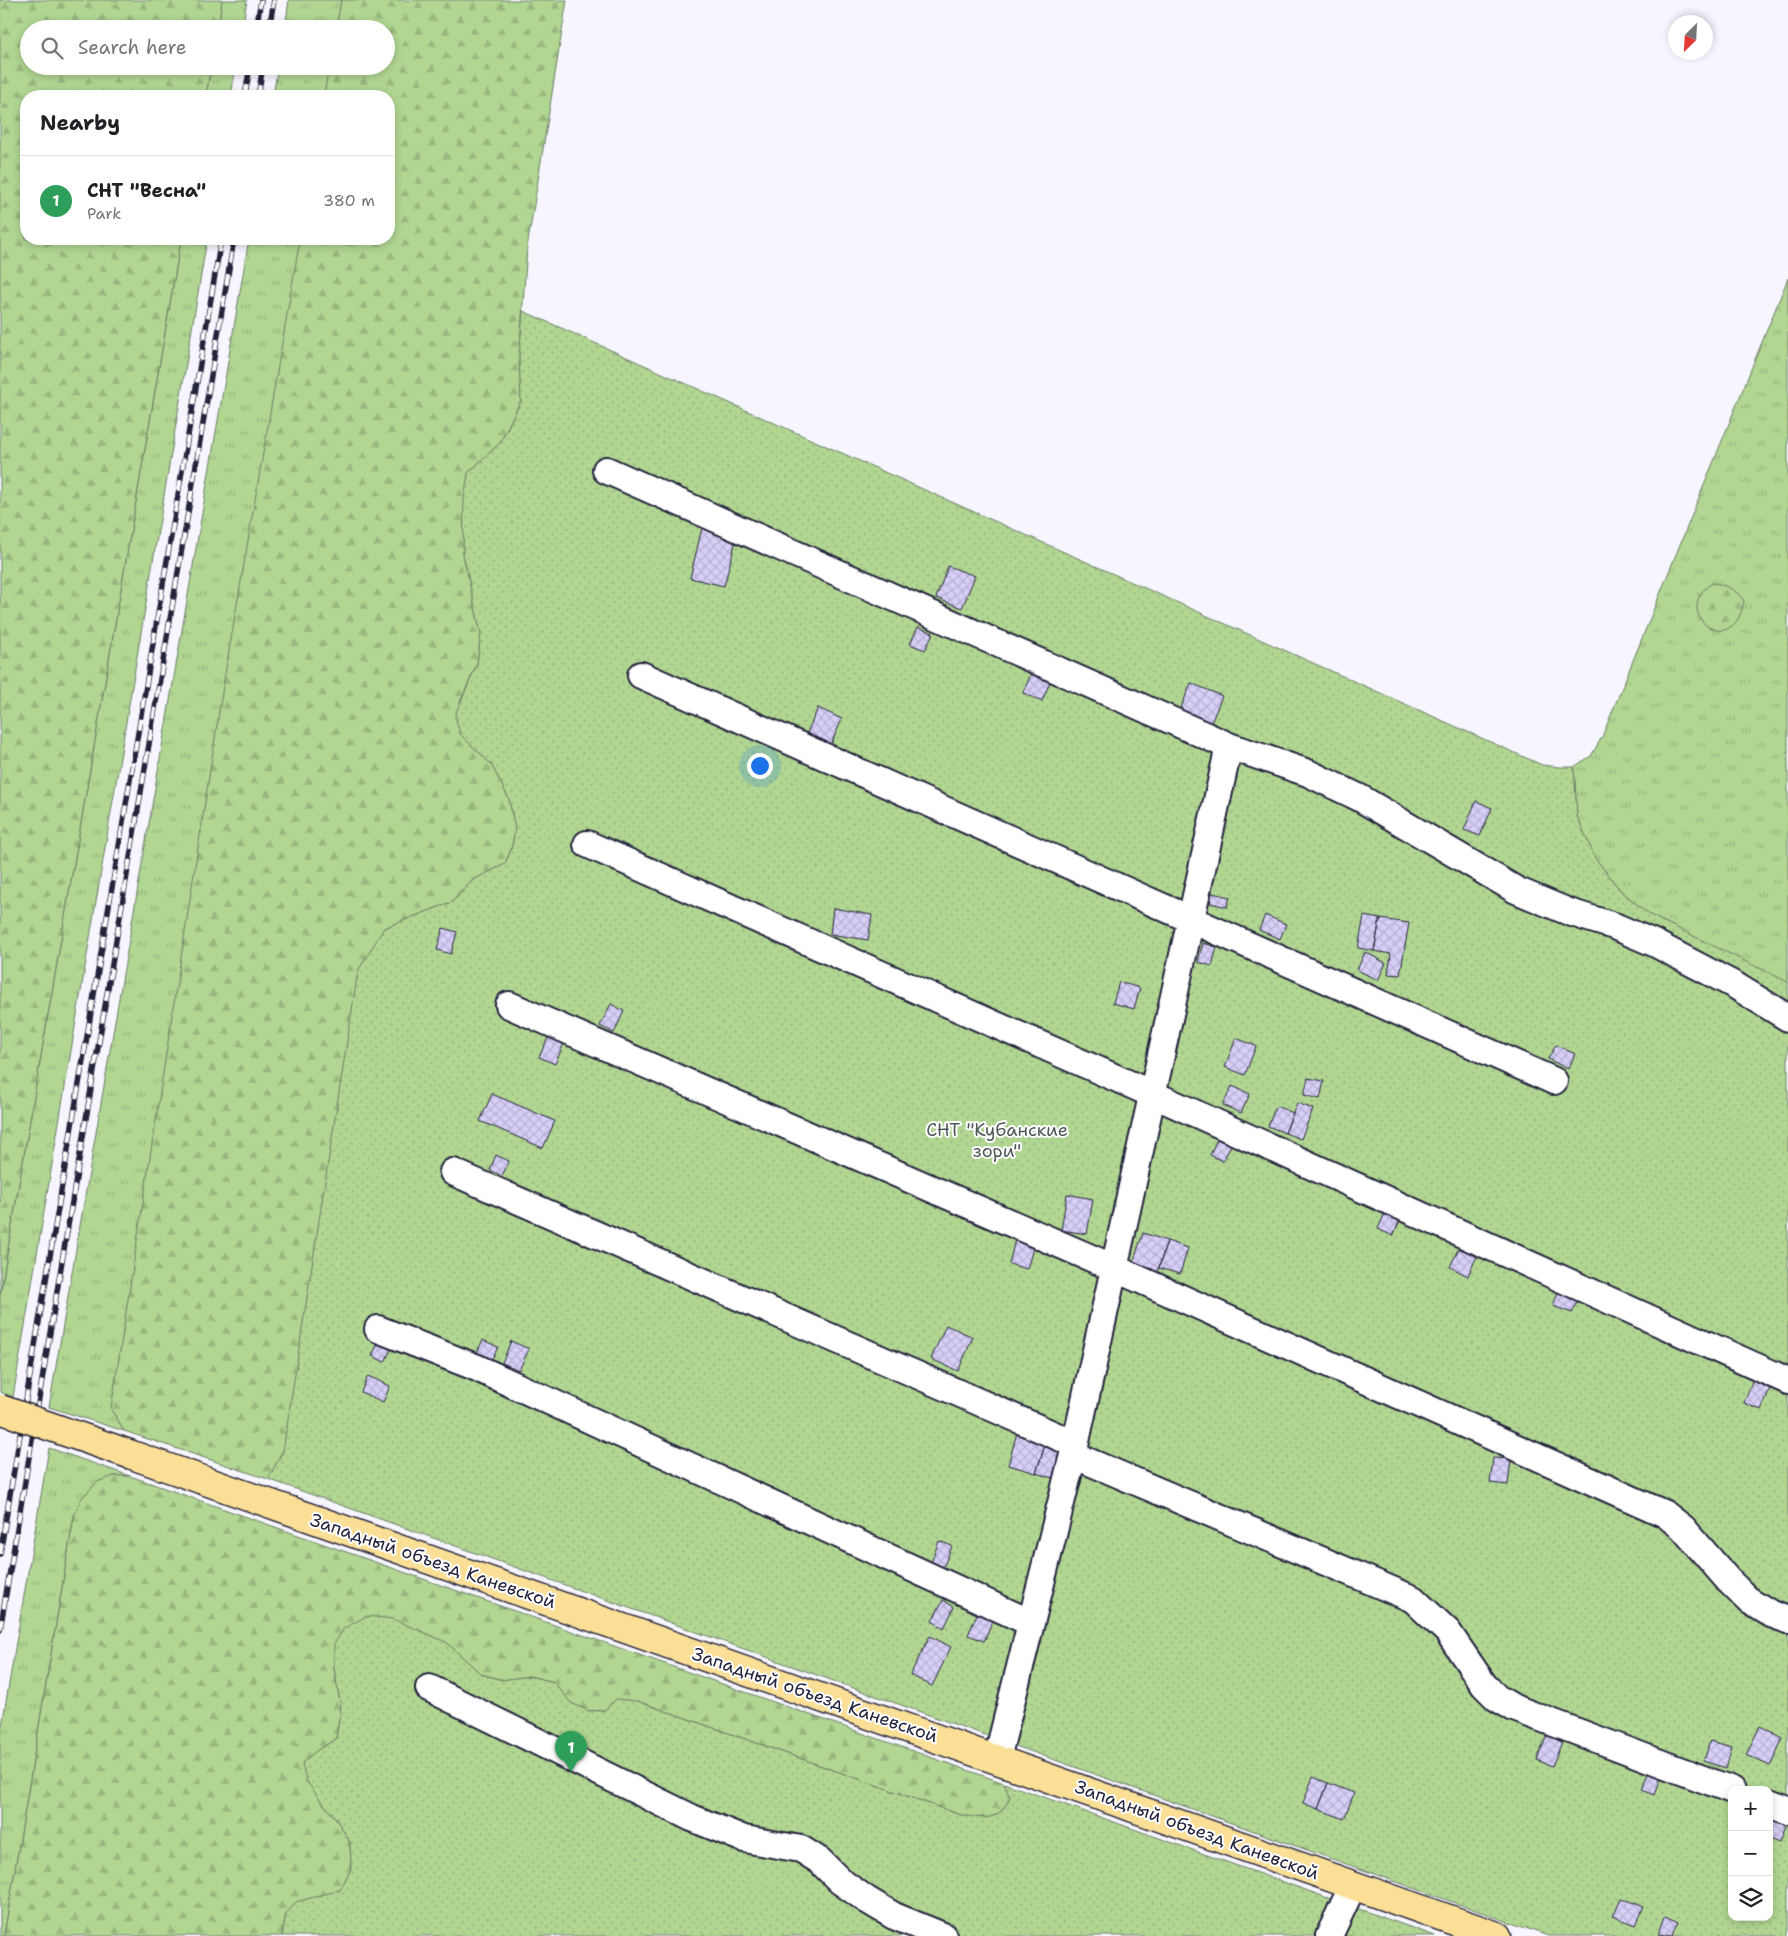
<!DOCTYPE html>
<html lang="en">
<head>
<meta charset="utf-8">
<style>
  :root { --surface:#fff; --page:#f2f2f2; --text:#202124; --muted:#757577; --line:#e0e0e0; --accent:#ea580c }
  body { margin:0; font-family:"Shantell Sans",sans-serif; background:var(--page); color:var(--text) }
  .controls { position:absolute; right:15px; bottom:15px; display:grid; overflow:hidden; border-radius:10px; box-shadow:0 2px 8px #0003 }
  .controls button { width:45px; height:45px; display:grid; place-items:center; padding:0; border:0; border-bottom:1px solid var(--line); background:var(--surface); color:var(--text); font:25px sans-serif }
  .compass { position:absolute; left:1668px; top:15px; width:45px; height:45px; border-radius:50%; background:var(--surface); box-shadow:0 2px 8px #0003; rotate:204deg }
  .you { position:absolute; left:759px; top:765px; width:18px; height:18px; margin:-12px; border:4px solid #fff; border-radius:50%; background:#1a73e8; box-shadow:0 0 0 8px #1a73e833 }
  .badge { display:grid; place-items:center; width:32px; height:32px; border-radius:50%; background:var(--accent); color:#fff; font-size:16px; font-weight:700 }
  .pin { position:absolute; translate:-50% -41px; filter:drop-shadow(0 1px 2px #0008) }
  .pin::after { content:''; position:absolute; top:26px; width:18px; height:15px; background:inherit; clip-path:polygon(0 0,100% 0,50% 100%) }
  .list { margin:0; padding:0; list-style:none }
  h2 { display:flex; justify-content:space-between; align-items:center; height:65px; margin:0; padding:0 20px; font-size:21px }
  h2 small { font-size:16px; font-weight:400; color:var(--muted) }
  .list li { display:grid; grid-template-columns:32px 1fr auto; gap:15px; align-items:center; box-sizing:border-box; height:90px; padding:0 20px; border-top:1px solid var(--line) }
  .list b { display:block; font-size:19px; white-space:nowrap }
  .list p { margin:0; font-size:16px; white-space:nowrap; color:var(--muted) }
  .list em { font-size:16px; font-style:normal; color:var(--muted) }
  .icon { flex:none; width:28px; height:28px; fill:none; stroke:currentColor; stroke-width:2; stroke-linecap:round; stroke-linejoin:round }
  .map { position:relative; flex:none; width:1788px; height:1936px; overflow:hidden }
  .search { position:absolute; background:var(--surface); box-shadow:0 2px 8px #0003; left:20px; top:20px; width:375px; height:55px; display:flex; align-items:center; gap:12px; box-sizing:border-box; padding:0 18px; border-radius:28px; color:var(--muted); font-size:19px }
  .panel { position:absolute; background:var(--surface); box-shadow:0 2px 8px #0003; left:20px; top:90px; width:375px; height:155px; border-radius:20px }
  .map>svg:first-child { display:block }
  .grass { fill:url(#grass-tufts); stroke:#697c66 }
  .forest { fill:url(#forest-firs); stroke:#697c66 }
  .garden { fill:url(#garden-dots); stroke:#697c66; fill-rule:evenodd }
  .building { fill:url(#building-cross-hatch); stroke:#22223b }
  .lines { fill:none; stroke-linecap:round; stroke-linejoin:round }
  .minor-casing { stroke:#22223b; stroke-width:30 }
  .major-casing { stroke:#22223b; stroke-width:31 }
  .minor { stroke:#fff; stroke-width:26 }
  .major { stroke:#fbdf96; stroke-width:28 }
  .rail-casing { stroke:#22223b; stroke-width:5.5 }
  .rail { stroke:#fff; stroke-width:4; stroke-dasharray:11; stroke-linecap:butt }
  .major-bridge-casing { stroke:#22223b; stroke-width:31; stroke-linecap:butt }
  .major-bridge { stroke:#fbdf96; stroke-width:28 }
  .labels { text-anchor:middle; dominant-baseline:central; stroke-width:4; stroke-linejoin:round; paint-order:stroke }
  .park-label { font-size:18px; fill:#4d5855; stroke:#fff }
  .street-label { font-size:18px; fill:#22223b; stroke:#fff }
</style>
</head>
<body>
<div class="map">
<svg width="1788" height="1936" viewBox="0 0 1788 1936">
  <defs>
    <pattern id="grass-tufts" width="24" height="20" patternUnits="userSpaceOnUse" patternTransform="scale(1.25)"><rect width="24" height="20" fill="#b0d692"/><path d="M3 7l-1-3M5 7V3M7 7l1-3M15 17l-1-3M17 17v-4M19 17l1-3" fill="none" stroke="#97b77f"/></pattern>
    <pattern id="forest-firs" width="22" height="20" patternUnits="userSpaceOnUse" patternTransform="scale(1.25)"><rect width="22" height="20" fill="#b0d692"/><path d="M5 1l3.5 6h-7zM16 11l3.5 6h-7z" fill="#97b77f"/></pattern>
    <pattern id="garden-dots" width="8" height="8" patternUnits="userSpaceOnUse" patternTransform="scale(1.25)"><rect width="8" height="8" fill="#b0d692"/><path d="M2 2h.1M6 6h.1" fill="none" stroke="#97b77f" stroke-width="1.8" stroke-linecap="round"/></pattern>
    <pattern id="building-cross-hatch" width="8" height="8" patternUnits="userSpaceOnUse" patternTransform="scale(1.25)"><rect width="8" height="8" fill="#d8cff7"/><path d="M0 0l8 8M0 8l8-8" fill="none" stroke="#b9b1d5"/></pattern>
  </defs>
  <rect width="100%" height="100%" fill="#f7f5fd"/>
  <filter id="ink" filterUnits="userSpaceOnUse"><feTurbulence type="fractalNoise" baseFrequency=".02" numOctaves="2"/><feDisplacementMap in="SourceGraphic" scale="10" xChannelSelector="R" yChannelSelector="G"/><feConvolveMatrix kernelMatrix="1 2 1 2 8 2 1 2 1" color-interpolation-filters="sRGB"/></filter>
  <g filter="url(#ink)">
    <path class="grass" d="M222,0H247L242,29H218Z
      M289,0H350L345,29H285Z
      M211,66H236L231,96H206Z
      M278,66H338L333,96H273Z
      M181,239H207L13,1397L0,1392V1295Z
      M249,239H309L111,1409L124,1431L49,1407Z
      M1788,278V984L1650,915L1621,891L1595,858L1577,816L1574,767L1591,756L1602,737Z
      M49,1448L130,1476H114L74,1516L4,1936H0V1737Z"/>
    <path class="forest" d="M0,0H222L218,29H29V66H211L206,96H26V239H181L0,1295Z
      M341,0H567L527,248L519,358L521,400L500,443L468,473L463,554L481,634L477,664L460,702V734L491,764L509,799L515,828L512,847L505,864L473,880L452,902L384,928L283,1451L268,1479L124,1431L111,1409L224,680L300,239H389V96H324L329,66H386V29H336Z
      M1712,583C1726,585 1736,589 1744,601C1733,663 1668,612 1712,583Z
      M114,1476H130L1004,1783L1010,1797C999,1822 985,1819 961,1815L637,1701L605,1710L589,1711L571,1703L554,1682L529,1676L503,1680L481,1674L446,1642L334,1668L341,1707L336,1739L316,1751L320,1800L335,1817L350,1842L351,1869L340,1890L323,1896L286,1914L282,1936H4L74,1516L81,1499L97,1482Z"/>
    <path class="garden" d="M523,311L1542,765L1559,767H1574L1577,816L1595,858L1621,891L1650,915L1788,982V1936H1548L268,1479L283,1451L358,971L384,928L452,902L473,880L505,864L512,847L515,828L509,799L491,764L460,734L455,715L477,664L481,634L463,554L464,499L468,473L500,443L521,401L519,358ZM1732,1790H1769V1917H1732Z
      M367,1616L393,1619L446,1642L481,1674L502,1680L529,1676L554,1682L571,1703L589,1711L605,1710L616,1699L637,1701L961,1815C985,1819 999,1822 1010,1797L1004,1783L1435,1936H282L286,1914L296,1902L340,1890L351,1869L350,1842L335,1817L320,1800L306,1780L302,1763L316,1751L336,1739L341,1707L334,1668V1644L344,1628Z"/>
    <path class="building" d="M702,528L737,536L724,586L690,578Z
      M948,566L975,576L962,608L936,598Z
      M918,627L933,633L925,650L910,644Z
      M1031,674L1050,682L1042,701L1023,693Z
      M1191,683L1222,696L1211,723L1180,710Z
      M818,708L842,719L831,744L807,733Z
      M1476,801L1492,808L1480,836L1464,830Z
      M1212,893L1230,897L1227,907L1210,903Z
      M833,908L872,915L868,940L830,934Z
      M1265,915L1286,924L1280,939L1259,930Z
      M1364,916L1380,919L1374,951L1358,948Z
      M1380,919L1409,923L1400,975L1388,974L1391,954L1374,951Z
      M443,928L457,932L451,954L437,950Z
      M1203,943L1217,947L1212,966L1198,962Z
      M1365,952L1386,963L1378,980L1357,970Z
      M1119,982L1140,988L1134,1009L1113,1003Z
      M611,1004L624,1011L614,1033L600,1026Z
      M549,1036L564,1043L555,1064L539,1057Z
      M1236,1038L1256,1046L1245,1075L1225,1067Z
      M1556,1045L1575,1054L1568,1069L1548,1059Z
      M1308,1078L1324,1081L1320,1099L1304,1095Z
      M1232,1086L1250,1094L1241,1113L1223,1105Z
      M492,1094L555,1121L543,1148L480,1121Z
      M1297,1103L1313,1109L1301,1139L1285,1133Z
      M1276,1106L1293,1113L1285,1133L1268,1126Z
      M1217,1139L1231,1145L1223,1161L1210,1155Z
      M496,1155L509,1161L502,1176L490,1170Z
      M1067,1194L1093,1199L1087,1234L1061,1230Z
      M1385,1213L1400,1220L1393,1236L1378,1229Z
      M1143,1233L1167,1241L1156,1276L1131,1269Z
      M1015,1240L1034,1245L1027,1269L1009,1264Z
      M1167,1241L1188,1248L1180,1274L1159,1268Z
      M1461,1243L1479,1251L1468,1276L1450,1267Z
      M1560,1287L1580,1295L1572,1313L1553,1306Z
      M946,1325L973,1337L958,1371L931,1359Z
      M483,1340L498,1347L491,1361L476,1354Z
      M379,1341L392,1347L385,1362L372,1356Z
      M511,1341L529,1349L519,1370L502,1363Z
      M368,1376L390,1386L383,1402L361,1392Z
      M1753,1379L1771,1386L1761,1410L1744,1403Z
      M1017,1433L1046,1442L1036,1473L1008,1465Z
      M1046,1442L1066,1448L1057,1479L1036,1473Z
      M1493,1458L1511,1459L1508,1485L1490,1483Z
      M939,1541L952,1546L943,1568L931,1563Z
      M943,1600L954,1607L944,1628L932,1621Z
      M979,1609L995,1615L984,1641L968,1635Z
      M930,1636L951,1647L932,1686L910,1675Z
      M1760,1726L1783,1738L1770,1766L1746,1755Z
      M1547,1735L1562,1742L1552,1766L1537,1760Z
      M1710,1741L1732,1747L1726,1768L1704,1761Z
      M1648,1773L1661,1777L1655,1795L1642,1790Z
      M1313,1777L1328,1783L1318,1809L1303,1803Z
      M1328,1783L1354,1793L1344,1819L1318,1809Z
      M1772,1815L1787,1821L1779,1842L1769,1838V1823Z
      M1621,1898L1644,1907L1636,1925L1613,1916Z
      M1665,1916L1678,1922L1673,1936L1658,1934Z"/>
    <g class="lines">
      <g class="minor-casing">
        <path id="minor" d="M606,470L1229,746L1308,773L1360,798L1516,890L1569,912L1614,926L1654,943L1736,986L1788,1018
          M641,675L1554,1081
          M587,844L1152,1094L1788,1381
          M509,1005L1114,1268L1665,1514L1683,1528L1728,1580L1747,1599L1771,1614L1788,1620
          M453,1172L1075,1444
          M378,1329L475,1367L1031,1623
          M1073,1455L1413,1599L1448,1632L1484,1685L1497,1698L1514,1708L1732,1790
          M429,1688L692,1818L744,1839L801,1849L820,1861L840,1881L867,1900L894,1916L943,1936
          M997,1759L1073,1455L1229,746
          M1769,1804L1788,1811
          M1329,1936L1353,1885"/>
      </g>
      <g class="major-casing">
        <path id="major" d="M132,1455L1497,1936"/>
      </g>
      <use href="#minor" class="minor"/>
      <use href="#major" class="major"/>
      <g class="rail-casing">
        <path id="rail" d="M256,29L261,0
          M269,29L274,0
          M245,96L250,66
          M258,96L263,66
          M0,1554L221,239
          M0,1630L234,239"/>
      </g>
      <use href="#rail" class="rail"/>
      <g class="major-bridge-casing">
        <path id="major-bridge" d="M0,1409L132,1455"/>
      </g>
      <use href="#major-bridge" class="major-bridge"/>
    </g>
  </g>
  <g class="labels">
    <g class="park-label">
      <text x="997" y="1130">СНТ "Кубанские<tspan x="997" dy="21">зори"</tspan></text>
    </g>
    <g class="street-label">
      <text transform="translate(433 1561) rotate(19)">Западный объезд Каневской</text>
      <text transform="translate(815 1695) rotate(19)">Западный объезд Каневской</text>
      <text transform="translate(1197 1830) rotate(20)">Западный объезд Каневской</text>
    </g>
  </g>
</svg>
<div class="controls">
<button>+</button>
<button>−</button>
<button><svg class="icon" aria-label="layers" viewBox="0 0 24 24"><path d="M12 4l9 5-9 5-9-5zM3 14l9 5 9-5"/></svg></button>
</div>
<svg class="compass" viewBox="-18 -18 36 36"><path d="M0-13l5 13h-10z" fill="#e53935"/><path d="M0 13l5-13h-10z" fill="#757577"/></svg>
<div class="you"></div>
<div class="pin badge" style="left:571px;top:1772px;background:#2e9e5b">1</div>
<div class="search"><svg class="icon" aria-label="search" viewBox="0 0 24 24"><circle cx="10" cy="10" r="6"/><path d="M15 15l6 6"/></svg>Search here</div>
<section class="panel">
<h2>Nearby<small></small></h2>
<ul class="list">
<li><span class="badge" style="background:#2e9e5b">1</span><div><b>СНТ &quot;Весна&quot;</b><p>Park</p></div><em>380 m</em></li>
</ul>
</section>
</div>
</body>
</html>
